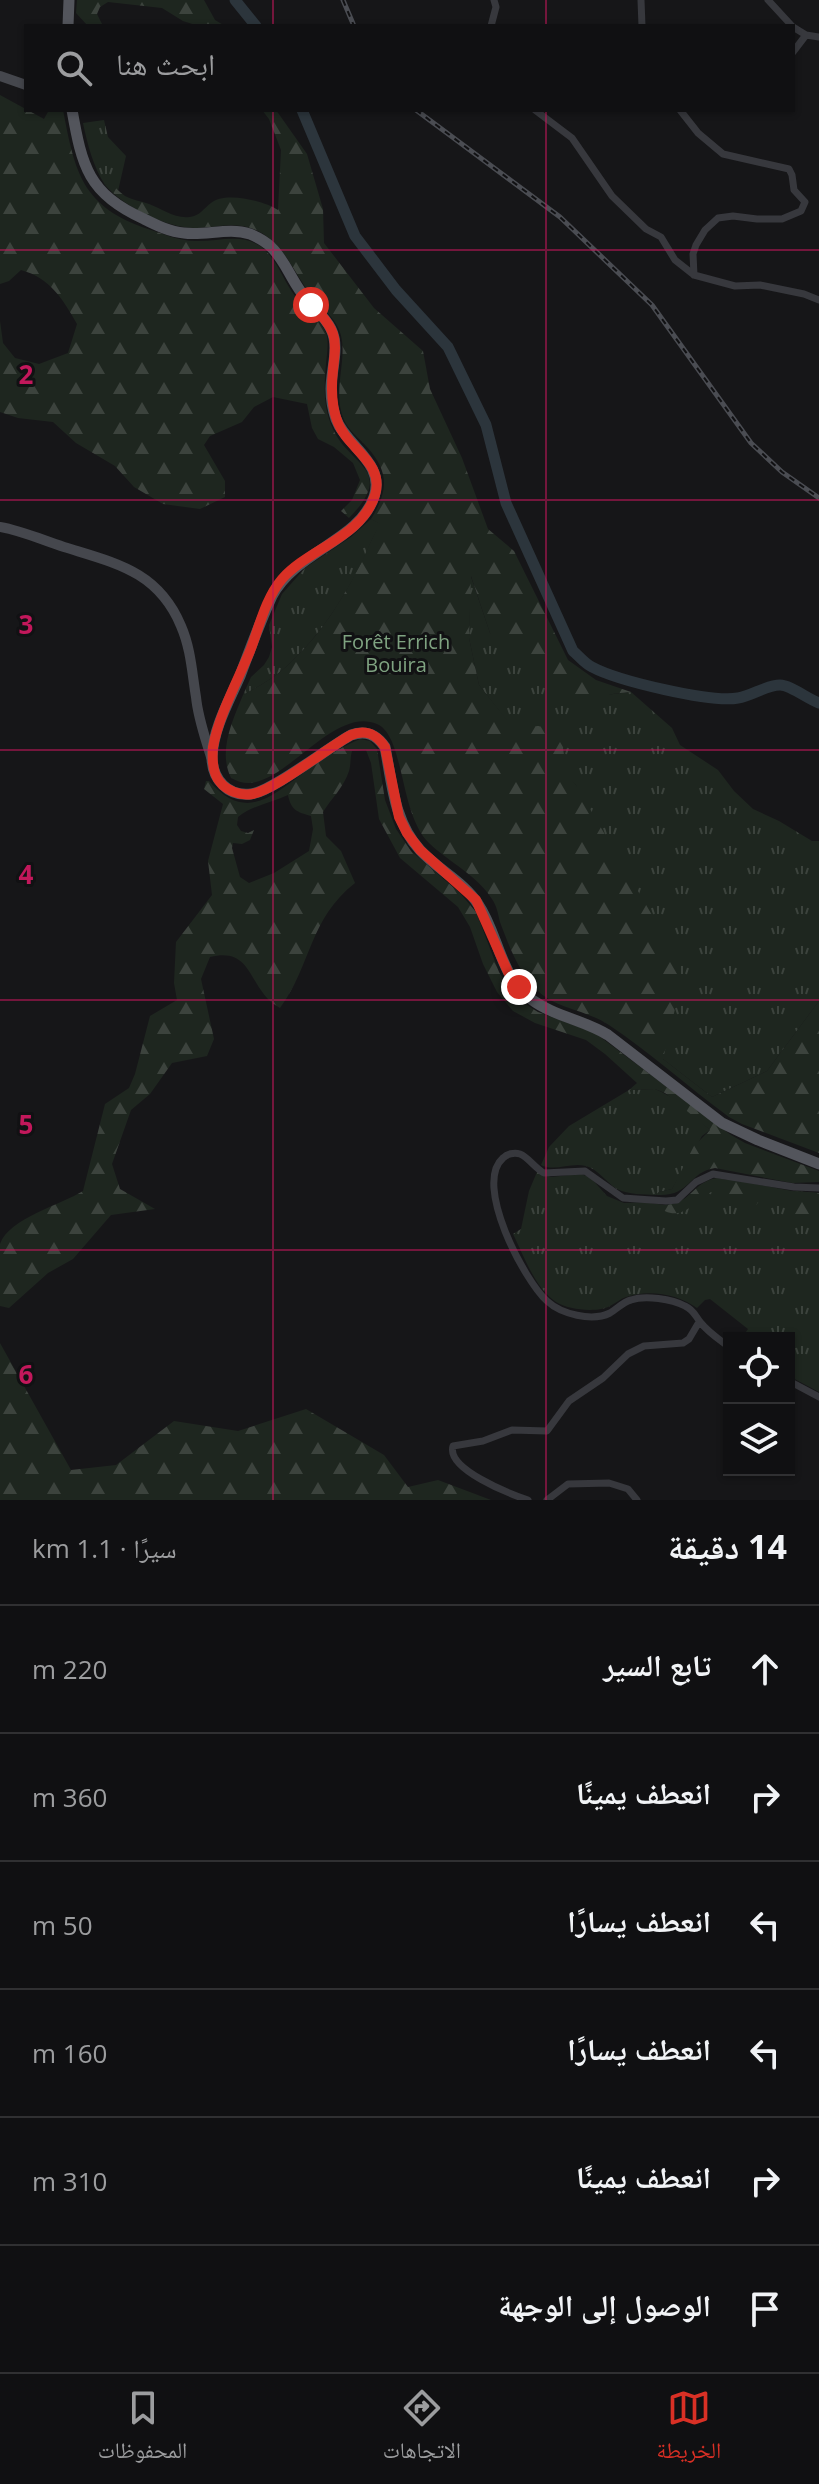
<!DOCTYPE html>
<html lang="ar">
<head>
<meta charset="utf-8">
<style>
  :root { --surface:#101012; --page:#1e1e20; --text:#f1f3f6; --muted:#9c9d9f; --line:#303032; --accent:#d93025 }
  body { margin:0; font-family:"Open Sans","Noto Naskh Arabic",sans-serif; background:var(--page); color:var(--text); direction:rtl }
  .controls { position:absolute; right:24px; bottom:24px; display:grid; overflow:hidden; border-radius:0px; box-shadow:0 2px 6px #0004 }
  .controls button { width:72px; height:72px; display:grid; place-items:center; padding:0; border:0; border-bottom:2px solid var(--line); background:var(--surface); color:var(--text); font:40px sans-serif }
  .stop { position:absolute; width:24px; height:24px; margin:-18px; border:6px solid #d93025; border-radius:50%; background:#fff }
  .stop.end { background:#d93025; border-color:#fff; box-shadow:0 2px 8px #0008 }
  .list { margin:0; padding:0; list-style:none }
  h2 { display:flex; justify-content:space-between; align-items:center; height:104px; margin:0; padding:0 32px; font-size:34px }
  h2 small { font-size:26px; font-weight:400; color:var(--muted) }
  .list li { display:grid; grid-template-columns:52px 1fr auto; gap:24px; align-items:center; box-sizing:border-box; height:128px; padding:0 32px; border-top:2px solid var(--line) }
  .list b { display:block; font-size:30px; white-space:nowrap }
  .list em { font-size:26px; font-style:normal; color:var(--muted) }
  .icon { flex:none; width:44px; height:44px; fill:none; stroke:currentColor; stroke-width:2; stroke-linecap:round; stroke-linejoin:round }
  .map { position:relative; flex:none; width:819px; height:1500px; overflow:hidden; direction:ltr }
  .search { position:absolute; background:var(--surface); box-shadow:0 2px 6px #0004; left:24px; right:24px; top:24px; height:88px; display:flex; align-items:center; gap:20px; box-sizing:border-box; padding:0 28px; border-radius:0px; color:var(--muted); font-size:30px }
  .sheet { height:872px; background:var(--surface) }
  nav { display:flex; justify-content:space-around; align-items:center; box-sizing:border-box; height:112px; border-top:2px solid var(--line); background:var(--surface); font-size:22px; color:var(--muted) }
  nav a { display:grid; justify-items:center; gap:4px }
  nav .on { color:var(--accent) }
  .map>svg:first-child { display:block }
  .grass { fill:url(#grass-tufts) }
  .forest { fill:url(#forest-firs); fill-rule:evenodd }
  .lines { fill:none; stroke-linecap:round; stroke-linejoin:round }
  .river { stroke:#2c353c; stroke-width:11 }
  .street { stroke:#37383d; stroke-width:7 }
  .secondary { stroke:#45474d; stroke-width:10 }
  .primary { stroke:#53555c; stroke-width:11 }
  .rail-casing { stroke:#4a4c52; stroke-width:5 }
  .rail { stroke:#111113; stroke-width:2; stroke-dasharray:6; stroke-linecap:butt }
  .route { stroke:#d93025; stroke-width:10 }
  .grid { fill:none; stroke:#c2185b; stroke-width:2; stroke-opacity:0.55 }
  .labels { text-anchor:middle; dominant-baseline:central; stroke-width:6; stroke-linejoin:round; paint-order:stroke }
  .park-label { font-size:20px; fill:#7fa381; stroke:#111113 }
  .grid-label { font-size:26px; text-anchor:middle; font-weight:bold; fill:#c2185b; stroke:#111113; stroke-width:6; stroke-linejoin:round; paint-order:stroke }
</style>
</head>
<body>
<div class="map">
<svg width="819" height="1500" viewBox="0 0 819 1500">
  <defs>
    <pattern id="grass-tufts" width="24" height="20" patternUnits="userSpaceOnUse" patternTransform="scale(2)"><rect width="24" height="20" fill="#1e261f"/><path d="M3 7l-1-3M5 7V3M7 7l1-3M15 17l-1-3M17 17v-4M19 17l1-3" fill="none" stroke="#3c433d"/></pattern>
    <pattern id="forest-firs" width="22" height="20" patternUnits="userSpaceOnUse" patternTransform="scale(2)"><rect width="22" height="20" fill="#1e261f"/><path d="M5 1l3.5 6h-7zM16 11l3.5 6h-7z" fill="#3c433d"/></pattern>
  </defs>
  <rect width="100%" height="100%" fill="#161618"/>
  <path class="grass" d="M104,120L108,137L126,156L118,191L111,183L105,185C93,166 88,146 83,123Z
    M371,519L381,524C371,538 367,553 359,568C338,607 314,644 280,672C269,681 255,688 243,695L251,677L264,665L269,657L272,647L269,625L282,594L305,568L351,537Z
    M470,574L490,633L596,696L631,692L672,728L680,745L718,770L734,791L753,809L779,821L812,841H819V1001L767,1071L712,1097L663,1059L576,785L523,741L479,685L469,638Z
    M655,1089C677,1098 693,1115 710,1130L702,1136L672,1189L659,1192L656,1195C644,1194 629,1195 617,1189C606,1182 599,1170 586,1166C570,1162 555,1172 541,1165L549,1147L569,1126L629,1090Z
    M537,1172L551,1177L580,1174L590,1177L607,1196L624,1203L645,1202L668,1206L680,1203L697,1188L729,1179L792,1191L819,1193V1392L789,1376V1338H742L748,1329L710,1299L705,1300L697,1308C678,1294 649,1289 626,1297C620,1299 616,1303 610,1306C597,1313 569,1310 556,1302C535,1288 524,1256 513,1234L521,1229L529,1191Z"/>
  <path class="forest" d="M77,0H204L215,20L225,26H199L183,21L162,8L108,2L100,7L97,14L103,26H88L76,13Z
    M0,95L44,119L49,110H63C75,173 82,207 148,229C164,234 179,241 195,241C220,242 244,231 265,250C278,262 284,282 295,296C304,307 321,320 326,333C329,342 327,354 326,363C324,385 323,408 333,429C349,466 397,469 349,518L341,511L352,500L360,480L353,463L334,447L318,439L312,428L307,404L273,397L254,407L242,422L210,436L204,445L225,481V497L200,509L163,504L134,487L115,466L76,443L53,422L18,418L0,412V321L3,343L15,358L39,364L68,353L77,324C63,299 50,278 21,270L9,281L0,284Z
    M262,110H276L307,154L323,209L324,243L374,308L423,351L430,389L462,458L488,529L514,551L568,660L596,680L631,692C610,694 600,694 585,709L563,748L567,776L576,785L680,963V988L663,1059L712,1097L767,1071L819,1001V1153L742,1124L729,1117C688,1087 651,1053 609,1025C587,1010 557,1009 538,991C519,973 509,946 500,922C498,914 497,906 492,899C477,875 450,863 429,843C399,814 405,736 377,724C335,706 289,781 249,783C242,783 237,781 231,778C218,751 232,722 243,695C255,688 269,681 280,672C314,644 338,607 358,569C366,554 371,539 380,524L371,519C388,492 390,472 367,447C359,438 349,431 344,420C330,388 353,350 336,324C330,313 319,306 312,296C294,274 285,244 258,231C238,221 219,227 198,228C168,229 124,207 105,185L111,182C115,187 119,192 125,196C132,200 141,201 149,204C163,209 174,219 190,217C200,216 204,208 211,203C225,191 264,201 278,210L281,150L269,119ZM471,576L490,633L510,653L554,685L574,690L572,706L563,720L553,727L533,726L507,720L479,685L469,638Z
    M360,739L370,741L377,749L385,800L396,829L411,851L460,893L476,912L499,972L514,997L538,1012L595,1033L731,1135L745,1143L819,1171V1182L792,1183L715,1168C688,1172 691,1197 656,1195L659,1192L672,1189L694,1146L710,1130L665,1093L655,1089L629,1090L637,1083L605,1054L586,1040L535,1023L513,1011L497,992L483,964L470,927L458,907L400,858L379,819L371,763L366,750L352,751C350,758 351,764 349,771C344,787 331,799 323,812L326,836L341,851L355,883C309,919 312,964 280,1008C247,990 255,946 210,957L201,979L214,1039L207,1056L172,1063L150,1094L131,1110L112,1164L120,1189L155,1209L111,1215L73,1259L48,1273L9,1308L0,1306C0,1292 0,1255 0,1244C9,1218 61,1205 83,1191L105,1104L129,1088L135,1074L150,1016L177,1000L174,983L176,942L212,895L208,861L223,804L204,789L206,781H209C246,823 272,796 306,771C323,759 341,747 360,739ZM288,795C291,810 297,812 311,816L313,829L309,851L274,873L249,883L240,877L232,848L233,843L242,844L250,840L254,830L248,833L241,831L237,825L238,817C253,805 271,803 288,795Z
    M717,1178L764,1187L761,1191L763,1197L756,1205C739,1202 727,1195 711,1192C690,1206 678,1225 655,1204C693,1209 688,1183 717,1178Z
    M795,1191L819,1193V1208C805,1216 806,1229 786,1221L785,1213C790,1205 790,1199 795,1191Z
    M0,1343L71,1470L116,1465L174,1421L238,1431L306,1409L384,1455L408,1487L438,1480L491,1500H0Z"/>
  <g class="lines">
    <path class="river" d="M235,0L256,26
      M302,110L355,236L396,290L448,347L486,425L506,503L573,651C579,656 585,664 592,667C618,681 711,703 738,698C752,696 766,685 780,685C790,685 808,699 819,703"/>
    <path class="street" d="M641,0L642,26
      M768,0L792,26
      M491,26L496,7L494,0
      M793,27L806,35L819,37
      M793,52L806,35
      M535,110L572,138L612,196L646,229L661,237L675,260L694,275L735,286L760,285L804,294L819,300
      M680,110L698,133L723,154L789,169L792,175L794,190L805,202L801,211L782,219H757L733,216L718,218L705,230L696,245L693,254L694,275
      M729,1347C720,1340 708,1332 701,1323C695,1316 694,1310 685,1306C672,1299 645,1295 631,1300C623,1302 617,1309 610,1313C592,1322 561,1314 547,1301C524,1280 473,1184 503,1158C507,1154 514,1152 520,1154C528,1157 535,1168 544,1173L585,1171L623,1198L666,1201L677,1200L696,1182L713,1174L794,1187L819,1188
      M789,1381L819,1397
      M528,1500C510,1494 446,1469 453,1446L483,1441L512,1430L547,1431L569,1401L603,1378L628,1354L644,1346L683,1343L689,1339L699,1322
      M547,1500L568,1484L609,1483L628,1489L637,1500"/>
    <path class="secondary" d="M0,76L26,85
      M0,527C23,531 42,540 64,547C115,563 158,571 181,626C191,649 192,673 196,697C198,718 205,737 211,757"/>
    <path class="primary" d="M68,26L69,0
      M72,110C82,166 88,194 144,219C156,225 170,232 184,233C205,236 229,227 250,234C257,237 265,241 271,247C284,259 290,277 301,292C310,305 324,315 331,329C340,347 331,370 331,389C331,399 333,410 336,419C346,446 386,463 374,497C359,541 296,551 272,596C260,622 250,649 240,676C229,701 213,729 212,757C212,779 228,797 251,794C271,792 329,747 351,735C366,730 376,734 385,747C392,783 394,822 420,850C437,869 464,882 478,904C499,935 499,975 531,999C553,1016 584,1020 608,1035L722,1123L758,1140L819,1164"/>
    <g class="rail-casing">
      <path id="rail" d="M343,0L354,26
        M416,110L560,217L652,305L751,443L782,472L819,498"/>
    </g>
    <use href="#rail" class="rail"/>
  </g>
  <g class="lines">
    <path class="route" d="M311,305C319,313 329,322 333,334C337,345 334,358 333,370C331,388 331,406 338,423C348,449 385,463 375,495C362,537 308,549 282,579C265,599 259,628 250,651C237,682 219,715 213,747C212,759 212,773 220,782C227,791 241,796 252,794C275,790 327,748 351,735C366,729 376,734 385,747L399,817L407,833L420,850L476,900L508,972L519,987"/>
  </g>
  <path class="grid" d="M273,0V26M546,0V26M273,110V1500M546,110V1500M0,250H819M0,500H819M0,750H819M0,1000H819M0,1250H819"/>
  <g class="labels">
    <g class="park-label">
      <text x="396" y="641">Forêt Errich<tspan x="396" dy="23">Bouira</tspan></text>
    </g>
  </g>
  <g class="grid-label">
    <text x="26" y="384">2</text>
    <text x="26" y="634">3</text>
    <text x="26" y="884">4</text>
    <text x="26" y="1134">5</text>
    <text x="26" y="1384">6</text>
  </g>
</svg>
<div class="controls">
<button><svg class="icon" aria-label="locate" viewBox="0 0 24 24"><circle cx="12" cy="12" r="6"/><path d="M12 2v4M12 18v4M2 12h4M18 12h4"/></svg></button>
<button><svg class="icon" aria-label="layers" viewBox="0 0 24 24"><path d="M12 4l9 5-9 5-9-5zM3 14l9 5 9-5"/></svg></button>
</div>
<div class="stop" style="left:311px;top:305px"></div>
<div class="stop end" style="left:519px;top:987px"></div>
<div class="search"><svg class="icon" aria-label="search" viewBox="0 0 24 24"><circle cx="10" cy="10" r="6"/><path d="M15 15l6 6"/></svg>ابحث هنا</div>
</div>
<section class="sheet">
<h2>14 دقيقة<small>سيرًا · 1.1 km</small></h2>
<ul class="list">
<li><svg class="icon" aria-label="ahead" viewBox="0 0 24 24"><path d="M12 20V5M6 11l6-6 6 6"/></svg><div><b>تابع السير</b></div><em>220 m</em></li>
<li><svg class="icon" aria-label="right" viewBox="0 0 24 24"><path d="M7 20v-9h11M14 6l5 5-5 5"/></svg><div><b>انعطف يمينًا</b></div><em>360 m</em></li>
<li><svg class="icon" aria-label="left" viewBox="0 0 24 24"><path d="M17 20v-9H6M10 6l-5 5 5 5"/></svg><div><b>انعطف يسارًا</b></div><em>50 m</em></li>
<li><svg class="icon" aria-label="left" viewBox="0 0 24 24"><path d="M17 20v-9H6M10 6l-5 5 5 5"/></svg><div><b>انعطف يسارًا</b></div><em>160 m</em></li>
<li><svg class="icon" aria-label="right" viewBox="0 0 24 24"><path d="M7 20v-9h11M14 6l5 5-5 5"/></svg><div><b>انعطف يمينًا</b></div><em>310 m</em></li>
<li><svg class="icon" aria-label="arrive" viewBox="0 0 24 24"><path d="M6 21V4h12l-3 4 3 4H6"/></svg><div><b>الوصول إلى الوجهة</b></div></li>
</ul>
</section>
<nav>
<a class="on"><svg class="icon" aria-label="map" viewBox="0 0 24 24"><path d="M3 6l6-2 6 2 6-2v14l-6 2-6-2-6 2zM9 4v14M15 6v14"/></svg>الخريطة</a>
<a><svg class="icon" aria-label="directions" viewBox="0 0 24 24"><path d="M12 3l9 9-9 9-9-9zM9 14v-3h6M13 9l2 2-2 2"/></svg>الاتجاهات</a>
<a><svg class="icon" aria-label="saved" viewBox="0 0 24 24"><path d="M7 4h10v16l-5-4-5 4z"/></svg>المحفوظات</a>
</nav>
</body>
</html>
